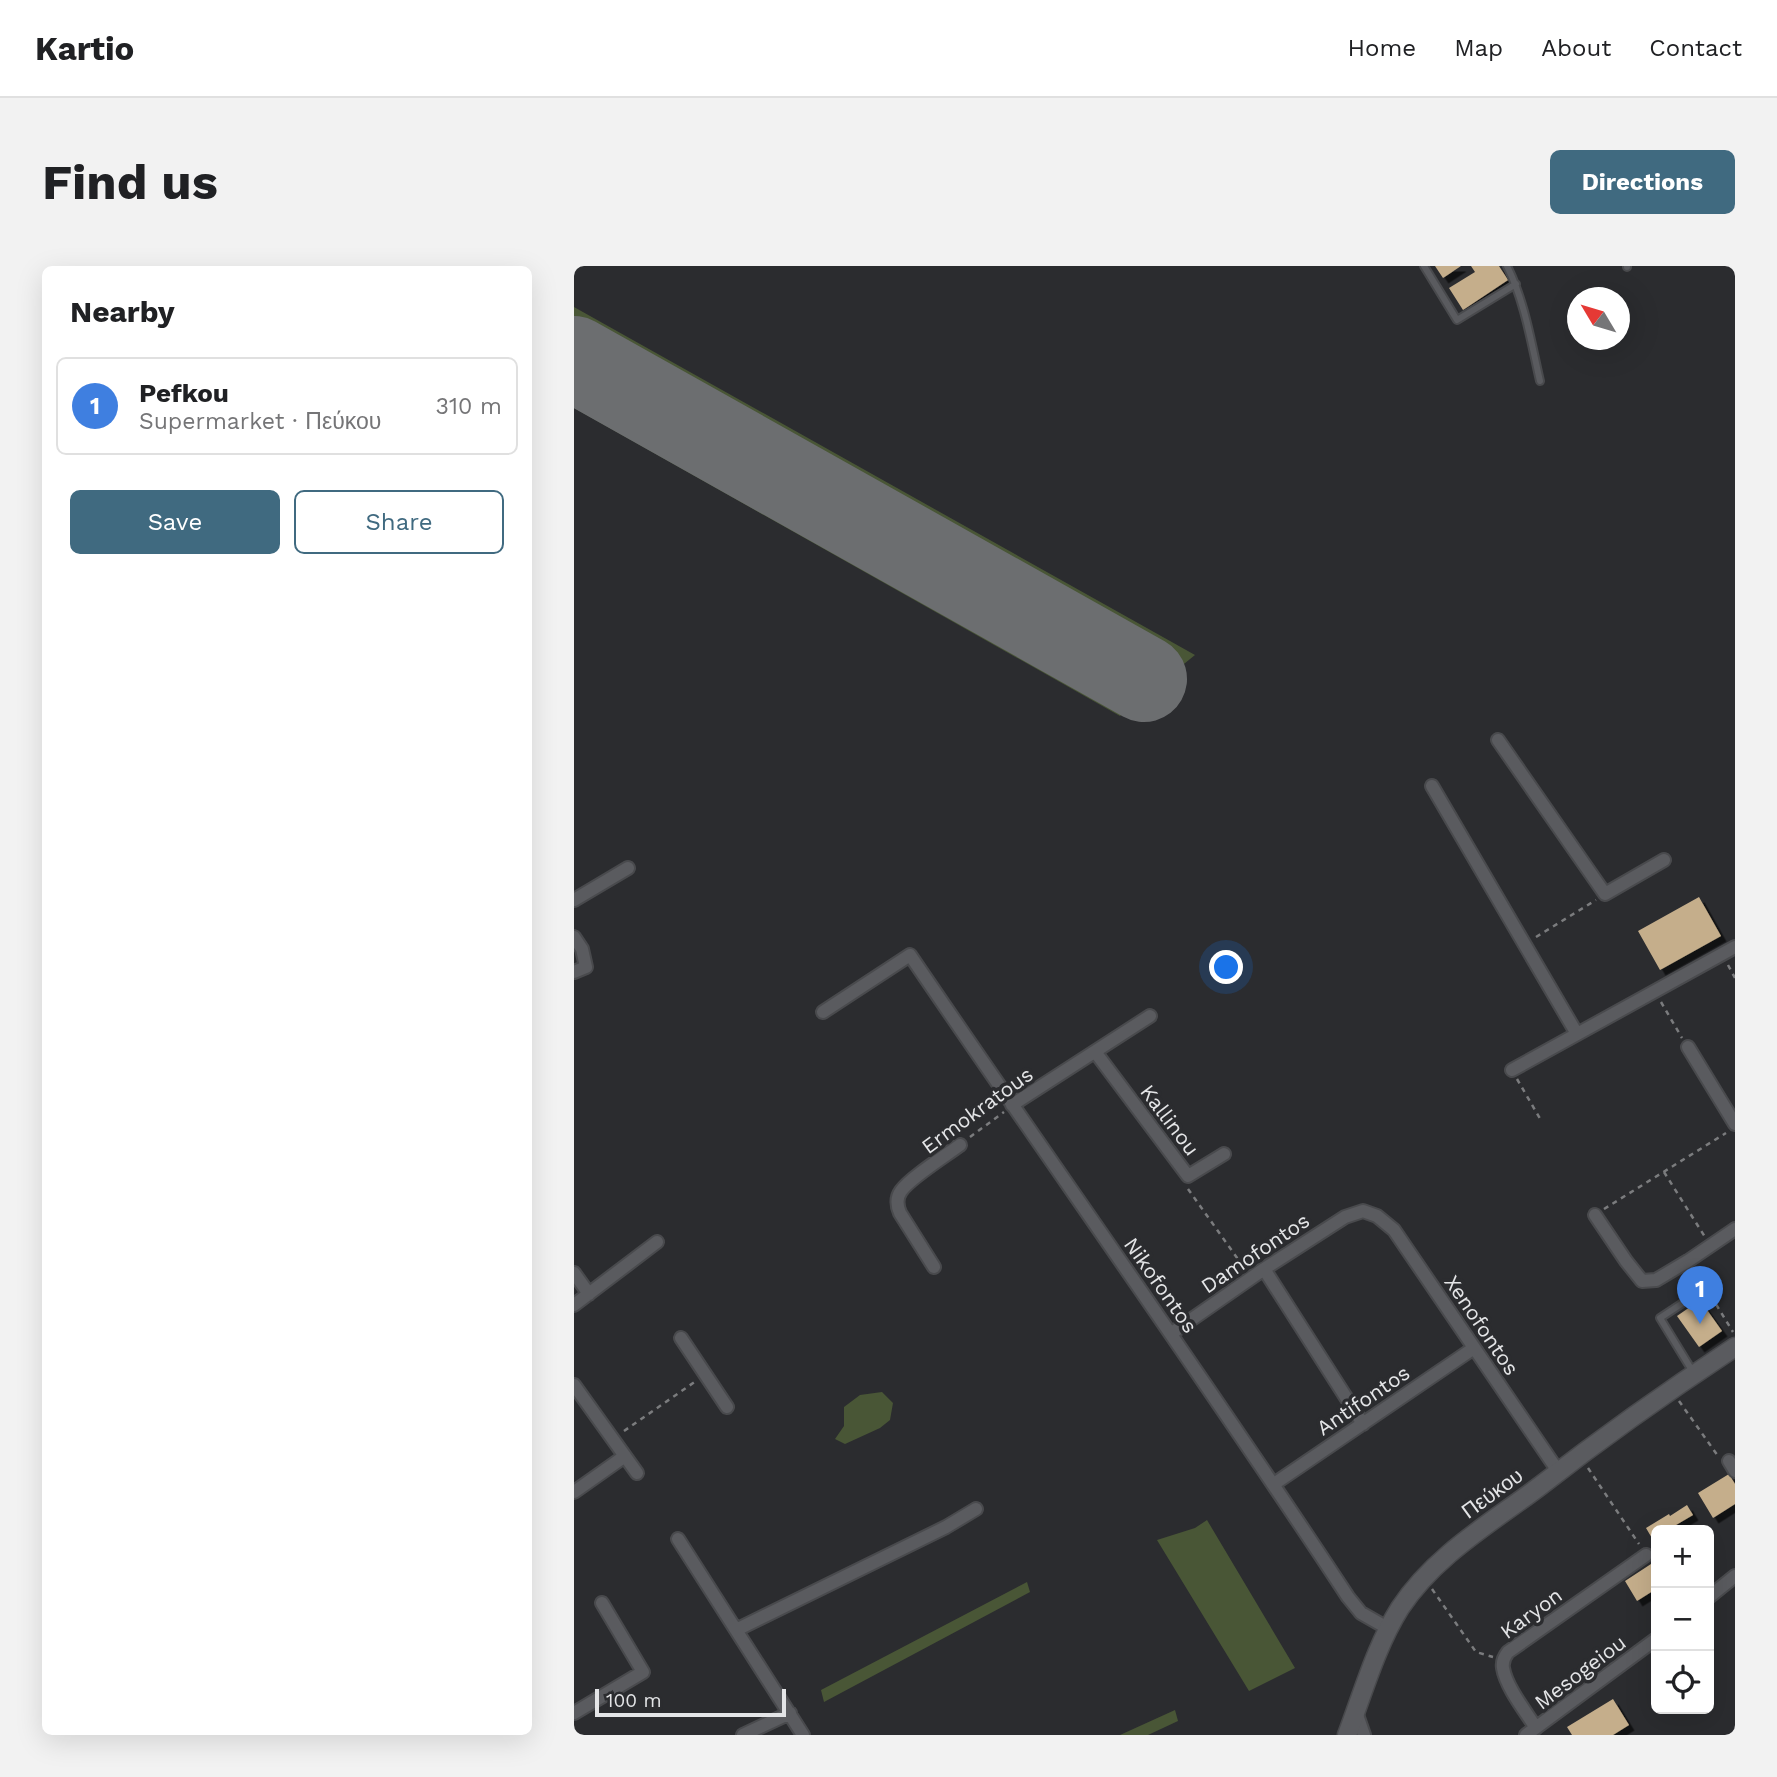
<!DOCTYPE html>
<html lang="en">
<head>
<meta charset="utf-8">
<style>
  :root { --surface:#fff; --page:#f2f2f2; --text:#202124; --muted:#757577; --line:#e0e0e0; --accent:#406a80 }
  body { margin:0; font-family:"Work Sans",sans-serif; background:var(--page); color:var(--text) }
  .controls { position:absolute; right:21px; bottom:21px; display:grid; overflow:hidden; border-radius:10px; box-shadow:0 7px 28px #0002 }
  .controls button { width:63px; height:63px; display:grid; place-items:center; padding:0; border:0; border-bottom:2px solid var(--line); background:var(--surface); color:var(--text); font:35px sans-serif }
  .compass { position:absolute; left:993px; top:21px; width:63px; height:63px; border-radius:50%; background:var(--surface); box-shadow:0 7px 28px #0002; rotate:308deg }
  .scale { position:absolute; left:21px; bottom:18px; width:191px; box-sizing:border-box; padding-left:7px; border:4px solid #e4e5e7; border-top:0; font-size:19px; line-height:24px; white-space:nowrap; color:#e4e5e7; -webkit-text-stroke:5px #2b2c2f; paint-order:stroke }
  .you { position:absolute; left:653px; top:702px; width:24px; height:24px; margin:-18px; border:5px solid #fff; border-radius:50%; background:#1a73e8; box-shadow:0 0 0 10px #1a73e833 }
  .badge { display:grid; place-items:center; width:46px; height:46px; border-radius:50%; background:var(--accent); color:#fff; font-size:23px; font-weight:700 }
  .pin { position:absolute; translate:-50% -58px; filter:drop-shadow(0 2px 4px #0008) }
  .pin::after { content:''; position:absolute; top:37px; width:24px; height:21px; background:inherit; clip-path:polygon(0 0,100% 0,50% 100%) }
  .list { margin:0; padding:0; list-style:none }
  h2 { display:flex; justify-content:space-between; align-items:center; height:91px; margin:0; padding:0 28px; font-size:30px }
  h2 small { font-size:23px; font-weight:400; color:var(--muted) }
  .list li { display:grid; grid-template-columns:46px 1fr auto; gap:21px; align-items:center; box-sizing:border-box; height:98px; margin:0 14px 14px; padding:0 14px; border:2px solid var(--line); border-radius:10px }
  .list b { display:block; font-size:26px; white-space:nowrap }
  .list p { margin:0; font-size:23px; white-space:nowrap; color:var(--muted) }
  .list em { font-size:23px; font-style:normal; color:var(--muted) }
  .actions { display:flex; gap:14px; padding:21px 28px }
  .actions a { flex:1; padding:16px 0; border:2px solid var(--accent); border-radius:10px; text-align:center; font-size:24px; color:var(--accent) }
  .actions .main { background:var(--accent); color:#fff }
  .icon { flex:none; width:38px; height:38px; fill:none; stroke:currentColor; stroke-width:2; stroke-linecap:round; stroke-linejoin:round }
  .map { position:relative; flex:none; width:1161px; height:1469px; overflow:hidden; border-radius:10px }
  header { display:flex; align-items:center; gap:42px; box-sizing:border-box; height:98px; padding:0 35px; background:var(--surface); border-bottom:2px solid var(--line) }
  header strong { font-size:33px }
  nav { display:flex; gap:38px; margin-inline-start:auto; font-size:24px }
  .intro { display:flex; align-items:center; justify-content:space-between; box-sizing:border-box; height:168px; padding:0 42px }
  h1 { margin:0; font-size:49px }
  .button { padding:18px 32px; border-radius:10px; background:var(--accent); color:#fff; font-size:24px; font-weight:700 }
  main { display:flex; gap:42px; padding:0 42px }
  aside { flex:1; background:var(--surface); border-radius:10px; box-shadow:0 7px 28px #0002 }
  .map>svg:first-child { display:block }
  .green { fill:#495636 }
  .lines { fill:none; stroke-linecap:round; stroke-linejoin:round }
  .runway { stroke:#6c6e70; stroke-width:86 }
  .building { fill:#c5ae8b; filter:url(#shadow) }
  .lane-casing { stroke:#494a4d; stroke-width:10 }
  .street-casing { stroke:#494a4d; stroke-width:16 }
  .secondary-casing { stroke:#494a4d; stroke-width:21 }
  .path { stroke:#7b7c7e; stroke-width:2.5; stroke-dasharray:5 5; stroke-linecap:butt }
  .lane { stroke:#5a5b5f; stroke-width:6 }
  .street { stroke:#5a5b5f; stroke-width:12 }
  .secondary { stroke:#5a5b5f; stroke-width:18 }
  .labels { text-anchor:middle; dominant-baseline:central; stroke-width:7; stroke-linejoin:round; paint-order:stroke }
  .street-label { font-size:21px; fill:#e4e5e7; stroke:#2b2c2f }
</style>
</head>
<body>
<header>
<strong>Kartio</strong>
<nav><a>Home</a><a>Map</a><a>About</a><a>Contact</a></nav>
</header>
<div class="intro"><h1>Find us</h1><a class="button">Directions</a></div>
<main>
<aside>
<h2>Nearby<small></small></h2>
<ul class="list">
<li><span class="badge" style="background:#3f7fe0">1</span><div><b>Pefkou</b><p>Supermarket · Πεύκου</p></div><em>310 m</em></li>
</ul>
<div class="actions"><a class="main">Save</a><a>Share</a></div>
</aside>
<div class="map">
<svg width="1161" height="1469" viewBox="0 0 1161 1469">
  <defs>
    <filter id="shadow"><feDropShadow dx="5.5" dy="5.5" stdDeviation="0" flood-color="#0009"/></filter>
  </defs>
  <rect width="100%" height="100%" fill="#2b2c2f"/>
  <path class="green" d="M0,41L621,389L546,450L0,142V116L561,432L598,401L0,66Z
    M308,1126L319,1137L316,1154L306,1162L271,1178L261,1173L270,1160V1141L286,1129Z
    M633,1254L721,1402L675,1425L583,1274L621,1262Z
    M453,1316L456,1326L250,1436L247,1424Z
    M601,1444L604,1455L574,1469H546Z"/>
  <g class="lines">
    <path class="runway" d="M0,93L570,413"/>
  </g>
  <path class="building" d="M861,0H887L869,12Z
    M897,0H925L934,14L889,44L875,22L901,6Z
    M1125,631L1147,670L1086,704L1064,665Z
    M1126,1034L1148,1065L1125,1081L1103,1050Z
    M1155,1208L1161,1218V1238L1139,1252L1124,1227Z
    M1113,1239L1119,1249L1102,1259L1106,1264H1082V1279L1072,1262L1095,1248L1096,1250Z
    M1077,1298L1082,1306V1323L1063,1335L1051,1315Z
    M1039,1433L1055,1459L1039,1469H998L993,1461Z"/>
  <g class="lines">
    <g class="lane-casing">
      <path id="lane" d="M850,0L883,54L942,18
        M933,0C951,36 957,76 966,115
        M1053,0V1
        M1119,1106L1086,1052L1133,1021"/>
    </g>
    <g class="street-casing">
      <path id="street" d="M924,474L1031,628L1090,594
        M858,520L1003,768
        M0,634L54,602
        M0,671L8,683L12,701L0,706
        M249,746L336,689C481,903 632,1114 774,1331L787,1347L815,1363
        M1114,781L1161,858
        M522,787L614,910L650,888
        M938,804L1161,681
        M438,839L576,750
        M1021,949L1052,995L1068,1015L1082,1014L1114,995L1161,963
        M360,1001L326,947C323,940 322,932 327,925C336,912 371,890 386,879
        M690,1003L789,1158
        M0,1007L15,1028
        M0,1039L83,976
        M598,1067L690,1003L771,951L789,945L803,950L820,964L984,1205
        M107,1072L153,1141
        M0,1119L63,1207
        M1155,1195L1161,1205
        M700,1218L900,1082
        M0,1226L51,1190
        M104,1273L229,1469
        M1135,1331L1161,1310
        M162,1364L372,1261L402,1243
        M782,1446L790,1469
        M0,1447L69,1406L28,1337
        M962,1462C952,1446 932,1421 929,1402C928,1396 930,1391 934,1386L1072,1289
        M169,1469L216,1447
        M952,1469L1082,1373"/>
    </g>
    <g class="secondary-casing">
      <path id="secondary" d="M773,1469C789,1427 802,1380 826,1342C861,1289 917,1257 966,1220C1029,1171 1094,1125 1161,1081"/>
    </g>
    <path class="path" d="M962,671L1022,634
      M1154,699L1161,712
      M1087,736L1108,772
      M943,813L968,856
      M396,871L430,846
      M1090,906L1131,971
      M614,923L671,1003
      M1030,943L1152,867
      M1120,1003L1128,1015
      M1137,1030L1159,1066
      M1105,1135L1144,1190
      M50,1165L122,1115
      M1014,1202L1065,1278
      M858,1323L902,1386L919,1391"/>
    <use href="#lane" class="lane"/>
    <use href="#street" class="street"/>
    <use href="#secondary" class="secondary"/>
  </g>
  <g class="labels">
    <g class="street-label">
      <text transform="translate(403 844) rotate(-36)">Ermokratous</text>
      <text transform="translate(596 854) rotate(53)">Kallinou</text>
      <text transform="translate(681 987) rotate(-34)">Damofontos</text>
      <text transform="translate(587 1019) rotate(55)">Nikofontos</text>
      <text transform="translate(908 1059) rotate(56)">Xenofontos</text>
      <text transform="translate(789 1134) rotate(-34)">Antifontos</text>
      <text transform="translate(918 1227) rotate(-36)">Πεύκου</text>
      <text transform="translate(957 1347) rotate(-36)">Karyon</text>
      <text transform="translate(1006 1406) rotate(-37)">Mesogeiou</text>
    </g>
  </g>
</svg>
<div class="controls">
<button>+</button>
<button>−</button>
<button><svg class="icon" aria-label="locate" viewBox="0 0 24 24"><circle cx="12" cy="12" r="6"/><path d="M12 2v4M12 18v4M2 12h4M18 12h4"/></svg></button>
</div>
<svg class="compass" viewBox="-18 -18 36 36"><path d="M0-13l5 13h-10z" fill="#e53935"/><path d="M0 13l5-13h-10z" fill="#757577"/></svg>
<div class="scale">100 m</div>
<div class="you"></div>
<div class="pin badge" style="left:1126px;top:1058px;background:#3f7fe0">1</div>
</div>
</main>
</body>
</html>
